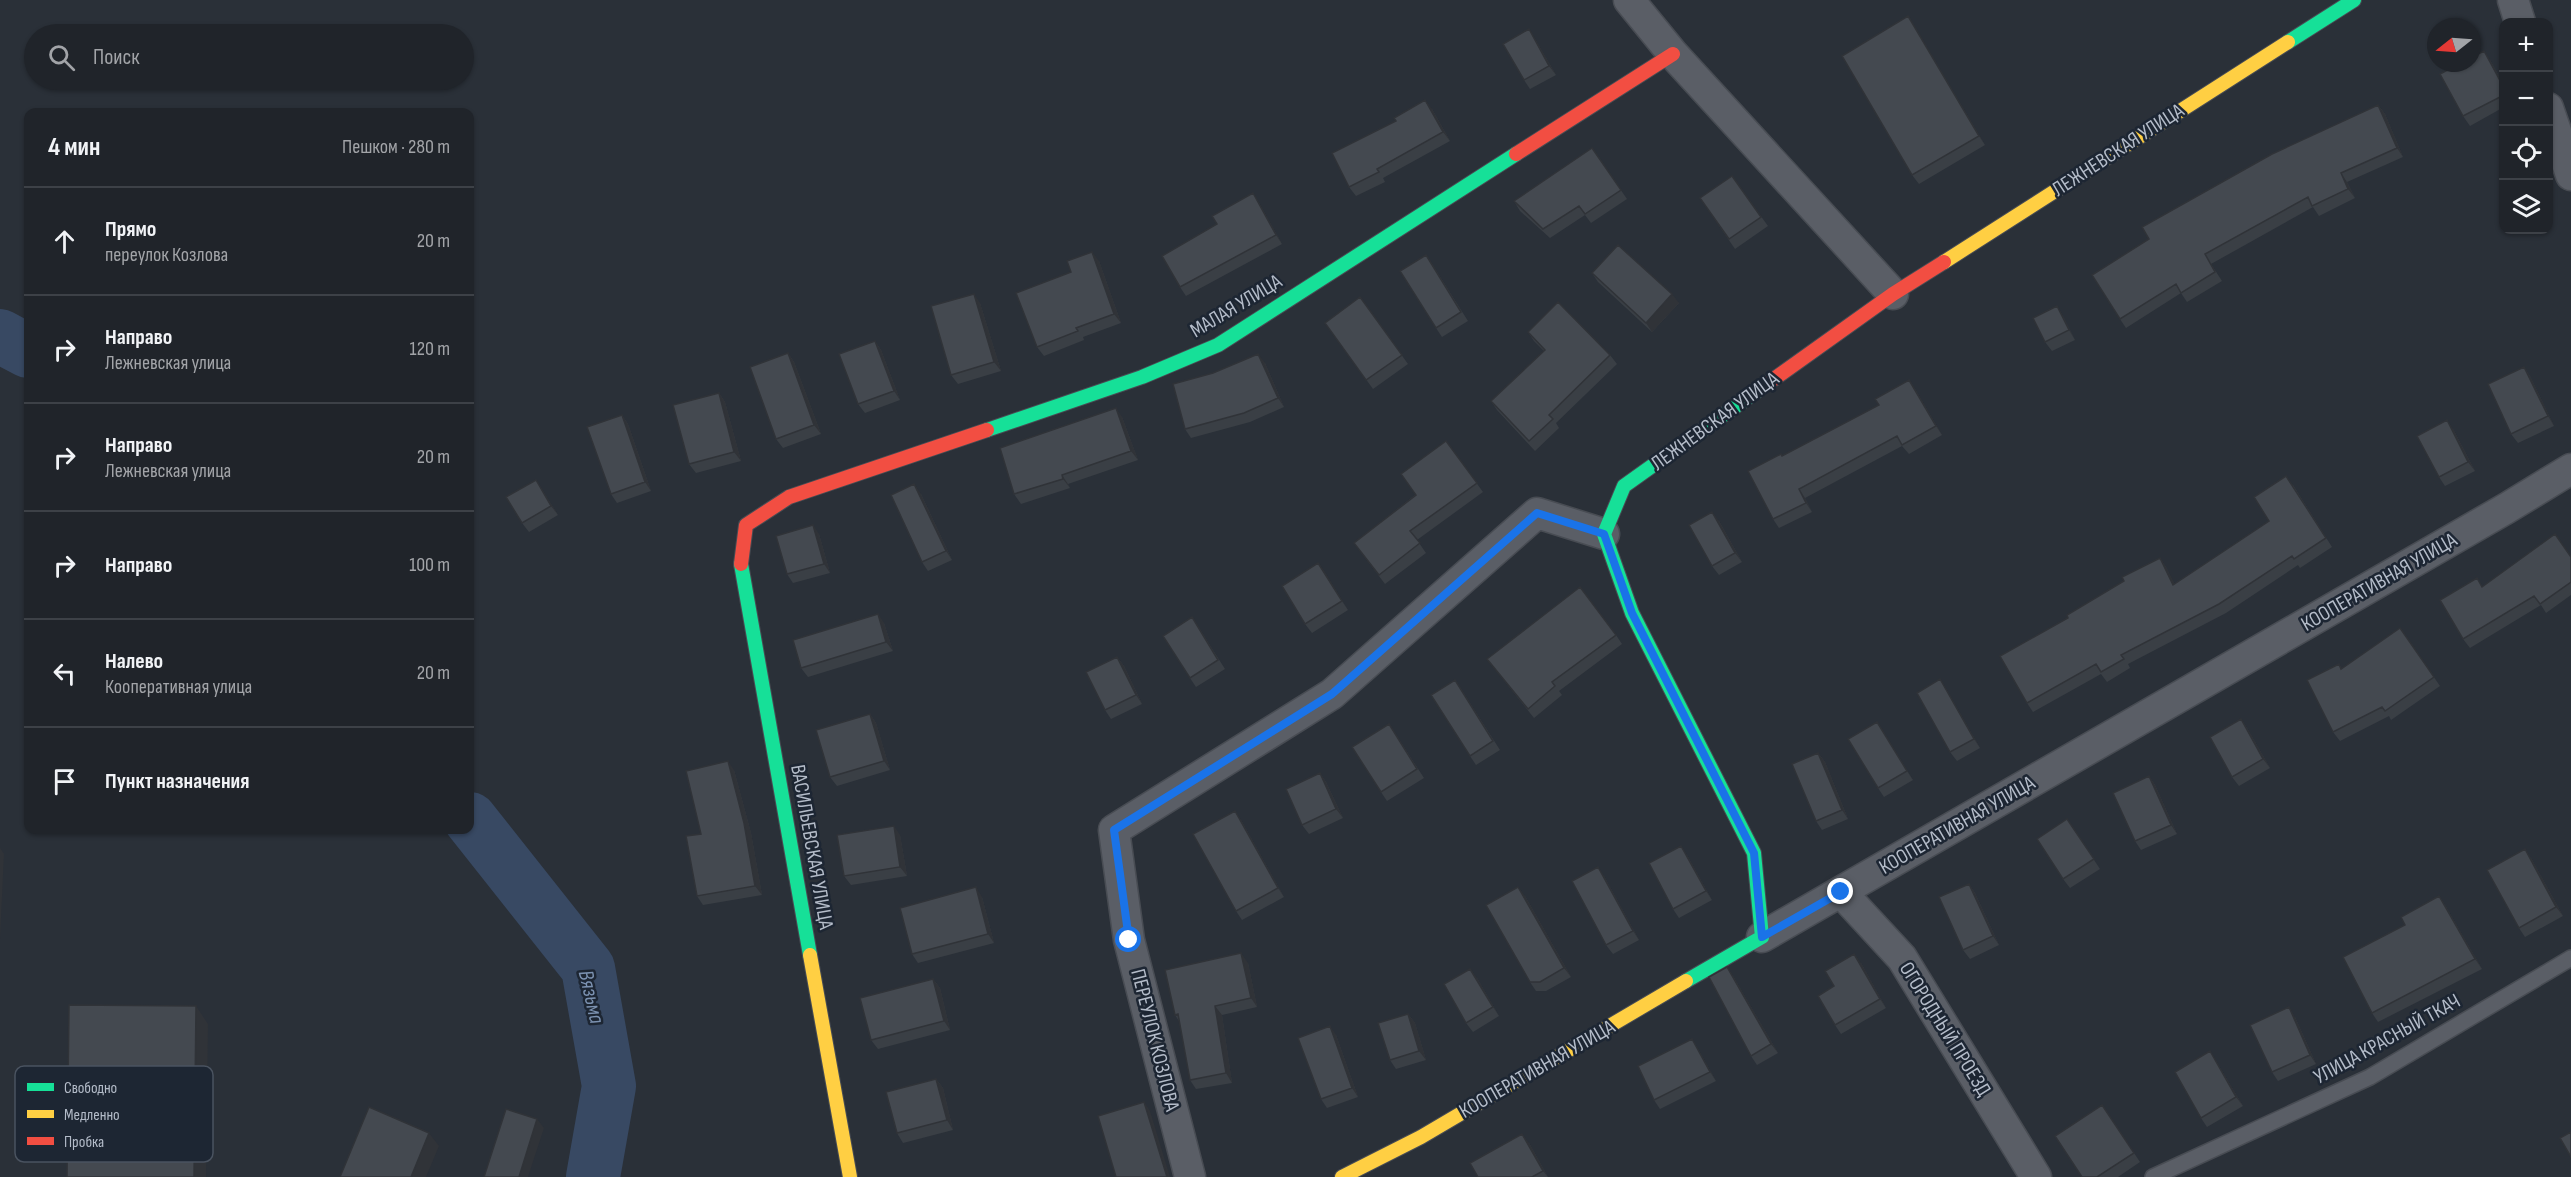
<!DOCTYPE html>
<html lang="ru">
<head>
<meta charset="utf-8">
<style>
  :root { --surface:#20242a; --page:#282c32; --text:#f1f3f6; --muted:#a2a4a8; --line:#3d4147 }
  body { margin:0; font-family:"Sofia Sans Condensed",sans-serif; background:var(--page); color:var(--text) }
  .controls { position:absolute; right:18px; top:18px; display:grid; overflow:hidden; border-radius:12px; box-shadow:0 2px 4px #0004 }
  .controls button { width:54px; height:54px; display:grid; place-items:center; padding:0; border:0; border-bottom:2px solid var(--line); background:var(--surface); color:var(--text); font:30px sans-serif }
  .compass { position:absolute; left:2427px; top:18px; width:54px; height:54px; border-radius:50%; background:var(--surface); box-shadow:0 2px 4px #0004; rotate:253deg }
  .stop { position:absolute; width:18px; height:18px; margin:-14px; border:4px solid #1a73e8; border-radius:50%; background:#fff }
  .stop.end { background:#1a73e8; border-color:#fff; box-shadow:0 2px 6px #0008 }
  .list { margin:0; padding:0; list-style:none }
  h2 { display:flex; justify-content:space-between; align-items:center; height:78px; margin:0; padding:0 24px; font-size:26px }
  h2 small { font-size:20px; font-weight:400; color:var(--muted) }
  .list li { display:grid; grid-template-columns:39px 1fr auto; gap:18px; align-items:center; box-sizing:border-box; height:108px; padding:0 24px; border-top:2px solid var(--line) }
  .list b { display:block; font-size:22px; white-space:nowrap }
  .list p { margin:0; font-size:20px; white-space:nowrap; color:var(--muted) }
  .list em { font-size:20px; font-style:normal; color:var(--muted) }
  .icon { flex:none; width:33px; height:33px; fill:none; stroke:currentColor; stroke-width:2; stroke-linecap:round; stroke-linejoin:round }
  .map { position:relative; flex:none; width:2571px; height:1177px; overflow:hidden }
  .search { position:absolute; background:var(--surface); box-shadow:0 2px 4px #0004; left:24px; top:24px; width:450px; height:66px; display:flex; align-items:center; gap:15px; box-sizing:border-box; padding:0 21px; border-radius:33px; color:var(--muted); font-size:22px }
  .panel { position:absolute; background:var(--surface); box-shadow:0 2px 4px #0004; left:24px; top:108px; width:450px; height:726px; border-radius:12px }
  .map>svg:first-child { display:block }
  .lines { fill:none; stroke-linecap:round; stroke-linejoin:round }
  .river { stroke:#384963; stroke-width:54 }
  .lane-casing { stroke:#484c53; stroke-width:18 }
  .street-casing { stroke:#484c53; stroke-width:33 }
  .fast-casing { stroke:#484c53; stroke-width:16 }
  .slow-casing { stroke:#484c53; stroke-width:16 }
  .jam-casing { stroke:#484c53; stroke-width:16 }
  .lane { stroke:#5a5e66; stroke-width:15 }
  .street { stroke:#5a5e66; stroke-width:30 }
  .fast { stroke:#16e098; stroke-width:14 }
  .slow { stroke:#ffcf43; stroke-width:14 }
  .jam { stroke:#f24e42; stroke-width:14 }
  .wall { fill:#3a3f45 }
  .shaded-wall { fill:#303338 }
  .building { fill:#444950; stroke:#303338; stroke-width:1.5 }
  .route { stroke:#1a73e8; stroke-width:8 }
  .labels { text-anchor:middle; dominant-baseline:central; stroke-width:5; stroke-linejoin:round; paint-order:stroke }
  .street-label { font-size:21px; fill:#b4bcc9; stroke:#1d2633 }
  .water-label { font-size:22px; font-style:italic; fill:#7c92b1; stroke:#1d2633 }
  .key { fill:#1d2633; stroke:#4a5360; stroke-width:1.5 }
  .key-label { font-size:16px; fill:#b4bcc9 }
</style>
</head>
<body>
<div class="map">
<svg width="2571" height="1177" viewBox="0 0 2571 1177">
  <rect width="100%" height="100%" fill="#2a3038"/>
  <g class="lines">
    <path class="river" d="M0,336L28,351
      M470,819L588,968L609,1086L593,1177"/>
    <g class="lane-casing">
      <path id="lane" d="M2153,1177L2370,1077L2571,958"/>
    </g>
    <g class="street-casing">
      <path id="street" d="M1629,0L1673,54L1893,294
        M2513,0L2520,22
        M2548,108L2571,175
        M1841,892L1902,958L2036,1177
        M1762,937L2507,508L2571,469
        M1190,1177L1129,940L1114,830L1332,694L1537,513L1604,534"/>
    </g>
    <g class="fast-casing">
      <path id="fast" d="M2288,42L2354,0
        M987,430L1142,377L1218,345L1516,154
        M741,564L810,955
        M1686,981L1762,937L1754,853L1632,613L1604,534L1624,486L1760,389"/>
    </g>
    <g class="slow-casing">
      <path id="slow" d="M1944,262L2288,42
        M810,955L850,1177
        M1342,1177L1421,1137L1686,981"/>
    </g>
    <g class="jam-casing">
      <path id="jam" d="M1516,154L1673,54
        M1760,389L1893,294L1944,262
        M741,564L746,525L789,497L987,430"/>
    </g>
    <use href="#lane" class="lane"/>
    <use href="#street" class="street"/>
    <use href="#fast" class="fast"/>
    <use href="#slow" class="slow"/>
    <use href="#jam" class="jam"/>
  </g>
  <path class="wall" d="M1908,16L1914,26L1985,145L1919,184L1912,175Z
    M1535,39L1556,75L1530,89L1524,80Z
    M2490,60L2504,85V107L2470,126L2463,116Z
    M2378,105L2385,114L2403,157L2347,182L2355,198L2319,216L2313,207L2211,264L2222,281L2187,302L2181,293L2126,328L2120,319L2149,239Z
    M1432,109L1450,141L1383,178L1385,182L1356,196L1349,187Z
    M1592,148L1627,199L1591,223L1585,215L1550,238L1520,211L1514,201Z
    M1732,176L1768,226L1735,249L1700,198Z
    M1259,203L1282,244L1186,296L1180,287L1217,224Z
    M1099,261L1121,323L1083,337L1084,340L1044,356L1037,347Z
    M1432,264L1468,321L1442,337L1436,328Z
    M1592,273L1679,303L1652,332L1598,282Z
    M1360,297L1408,364L1373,389L1325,323Z
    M980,303L1001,371L958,384L951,375Z
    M2063,316L2075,340L2052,351L2045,342Z
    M1528,332L1610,355L1617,364L1556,423L1559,428L1535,451L1497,410L1491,401L1544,351L1534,341Z
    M875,341L881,350L900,400L865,413L858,404Z
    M788,353L794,362L821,434L783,448L776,439Z
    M1265,363L1284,407L1250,422L1191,438L1185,429Z
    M2524,367L2530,376L2554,426L2518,443L2511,434Z
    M1915,389L1942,435L1909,454L1902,446L1805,498L1812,512L1779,528L1773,519L1783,456Z
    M719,393L725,402L741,461L696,473L689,464Z
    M622,415L628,424L651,491L617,503L611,494Z
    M1122,417L1138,460L1068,484L1070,488L1021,504L1014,494Z
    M2453,429L2475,471L2445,486L2439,477Z
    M1446,441L1483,492L1417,540L1426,553L1385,584L1354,543L1415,495Z
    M536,480L558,515L529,532L522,523Z
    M2293,485L2332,547L2300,568L2298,565L2226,613L2128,664L2130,668L2107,682L2101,674L2033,712L2027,703L2068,618L2160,558L2166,567L2174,584L2269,521Z
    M921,494L952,560L928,571L922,562Z
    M1719,521L1742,562L1719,575L1712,566Z
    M819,534L830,573L793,583L787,574Z
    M2571,557V595L2546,613L2541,605L2470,648L2463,639L2483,586Z
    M1318,563L1348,610L1312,633L1305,624Z
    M1192,617L1225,669L1196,687L1190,678Z
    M884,623L893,651L808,677L801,668Z
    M2400,628L2440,686L2391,720L2389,716L2340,741L2333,732L2339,664L2342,669Z
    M1616,635L1622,644L1559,691L1562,695L1534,718L1487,659Z
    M1117,657L1124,666L1142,704L1111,719L1105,710Z
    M1940,679L1946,689L1980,748L1957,761L1950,752Z
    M1461,689L1500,750L1476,765L1470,756Z
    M870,714L876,723L890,770L837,786L830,777Z
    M2241,719L2247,728L2270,768L2239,786L2232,777Z
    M1877,722L1913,780L1884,797L1878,788Z
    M1389,724L1424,778L1387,801L1381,792Z
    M1818,753L1825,762L1848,819L1822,830L1816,821Z
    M734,770L751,833L762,895L703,905L697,896L701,834Z
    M1320,773L1326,782L1343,818L1309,834L1302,825Z
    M2149,776L2155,785L2177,834L2141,850L2135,841Z
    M2067,819L2100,869L2070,888L2063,879Z
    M1241,820L1284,897L1242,920L1236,911Z
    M900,835L907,876L851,885L844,876Z
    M1687,855L1712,900L1679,918L1673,909Z
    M2531,858L2563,916L2525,937L2519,928Z
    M1604,876L1639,940L1613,954L1606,945Z
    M1969,884L1975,893L1999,945L1970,959L1963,950Z
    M1525,896L1571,977L1546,991H1536L1530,982Z
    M2439,896L2445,905L2482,969L2378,1022L2372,1013L2405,925Z
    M982,897L994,943L918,963L912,954Z
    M1248,963L1257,1007L1222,1015L1232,1083L1196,1089L1190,1080L1179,1021L1175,1015Z
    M1861,963L1886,1008L1841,1034L1835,1025L1834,986Z
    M1727,967L1733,976L1778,1053L1757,1065L1751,1056Z
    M1477,978L1499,1016L1473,1032L1466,1023Z
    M933,979L940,988L950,1030L878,1049L871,1040Z
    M1408,1014L1415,1023L1426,1060L1396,1069L1390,1060Z
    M2295,1017L2316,1064L2278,1081L2272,1072Z
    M1336,1035L1358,1097L1327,1108L1321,1099Z
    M1692,1039L1698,1049L1716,1081L1660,1109L1654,1100Z
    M2216,1061L2243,1106L2207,1127L2201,1118Z
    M936,1079L943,1088L953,1130L903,1143L897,1133Z
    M2102,1105L2140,1162L2118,1177H2082Z
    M1529,1143L1548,1177H1478Z"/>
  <path class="shaded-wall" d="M1908,16L1914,26L1985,145L1979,136Z
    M1529,29L1535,39L1556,75L1549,66Z
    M2484,51L2490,60L2504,85V88Z
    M1425,100L1432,109L1450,141L1443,132Z
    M2378,105L2385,114L2403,157L2397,148Z
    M2341,173L2347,182L2355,198L2348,189Z
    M1253,193L1259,203L1282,244L1276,235Z
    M1092,252L1099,261L1121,323L1114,314Z
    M974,294L980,303L1001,371L994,362Z
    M1672,294L1679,303L1652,332L1646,323Z
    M2057,306L2063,316L2075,340L2069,330Z
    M875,341L881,350L900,400L894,391Z
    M788,353L794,362L821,434L814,425Z
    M1258,354L1265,363L1284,407L1278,398Z
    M2524,367L2530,376L2554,426L2548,416Z
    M1909,380L1915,389L1942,435L1936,426Z
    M719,393L725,402L741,461L734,452Z
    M1116,408L1122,417L1138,460L1131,451Z
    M622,415L628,424L651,491L645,482Z
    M2447,420L2453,429L2475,471L2468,462Z
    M1062,475L1068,484L1070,488L1063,479Z
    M536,480L542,489L558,515L551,506Z
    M914,484L921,494L952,560L946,551Z
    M1799,489L1805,498L1812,512L1806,503Z
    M1712,512L1719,521L1742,562L1735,553Z
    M813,525L819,534L830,573L824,564Z
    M2160,558L2166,567L2180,594L2173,585Z
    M1318,563L1325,572L1348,610L1342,601Z
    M878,614L884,623L893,651L886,642Z
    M1117,657L1124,666L1142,704L1136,695Z
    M1940,679L1946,689L1980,748L1974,739Z
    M870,714L876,723L890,770L884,761Z
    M2241,719L2247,728L2270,768L2263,759Z
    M1877,722L1883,731L1913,780L1907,771Z
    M1818,753L1825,762L1848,819L1842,810Z
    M728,761L734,770L751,833L762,895L755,886Z
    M1320,773L1326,782L1343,818L1336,809Z
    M2149,776L2155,785L2177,834L2171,825Z
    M1235,811L1241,820L1284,897L1278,888Z
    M894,826L900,835L907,876L900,867Z
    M1681,846L1687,855L1712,900L1706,891Z
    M0,848L4,854L0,939Z
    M2525,849L2531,858L2563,916L2556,907Z
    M1598,867L1604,876L1639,940L1633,931Z
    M1969,884L1975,893L1999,945L1993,936Z
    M976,887L982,897L994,943L988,934Z
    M1518,887L1525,896L1571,977L1564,968Z
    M2439,896L2445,905L2482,969L2475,959Z
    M1241,953L1248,963L1257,1007L1251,998Z
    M1854,954L1861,963L1886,1008L1880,999Z
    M1727,967L1733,976L1778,1053L1771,1044Z
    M1470,969L1477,978L1499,1016L1493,1007Z
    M933,979L940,988L950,1030L944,1021Z
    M196,1006L208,1024L206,1177H194Z
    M1215,1006L1222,1015L1232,1083L1226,1073Z
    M2289,1007L2295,1017L2316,1064L2310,1055Z
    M1408,1014L1415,1023L1426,1060L1419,1051Z
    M1330,1026L1336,1035L1358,1097L1352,1088Z
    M1692,1039L1698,1049L1716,1081L1710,1072Z
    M2210,1051L2243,1106L2236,1097Z
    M936,1079L943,1088L953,1130L947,1120Z
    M1144,1102L1150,1111L1170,1177H1167Z
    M537,1119L544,1128L528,1177H519Z
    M429,1133L439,1146L426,1177H411Z
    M1522,1134L1529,1143L1548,1177L1543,1171Z"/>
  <path class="building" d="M1908,16L1979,136L1912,175L1842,56Z
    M1529,29L1549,66L1524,80L1503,44Z
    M2484,51L2504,88V95L2463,116L2440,74L2461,63H2472V57Z
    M1425,100L1443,132L1377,169L1379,172L1349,187L1332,153L1396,121L1394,118Z
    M2378,105L2397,148L2341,173L2348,189L2312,206L2308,197L2205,254L2215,272L2181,293L2176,284L2120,319L2092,275L2149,239L2142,227L2272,154Z
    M1592,148L1621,190L1585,214L1579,206L1543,229L1514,201Z
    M1732,176L1761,217L1729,239L1700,198Z
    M1253,193L1276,235L1180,287L1162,256L1217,224L1212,216Z
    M1618,245L1672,294L1646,323L1592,273Z
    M1092,252L1114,314L1076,328L1078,331L1037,347L1016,293L1071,272L1067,261Z
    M1426,255L1461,312L1436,328L1400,271Z
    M974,294L994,362L951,375L931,306Z
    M1360,297L1402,355L1366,380L1325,323Z
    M1558,302L1610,355L1549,415L1553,419L1529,441L1491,401L1545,350L1528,332Z
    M2057,306L2069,330L2045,342L2033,318Z
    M875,341L894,391L858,404L839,354Z
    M788,353L814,425L776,439L750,367Z
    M1258,354L1278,398L1244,413L1185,429L1173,384L1213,373Z
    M2524,367L2548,416L2511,434L2488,384Z
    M1909,380L1936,426L1902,445L1897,436L1799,489L1806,503L1773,519L1748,471L1781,454L1782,456L1879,405L1875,399Z
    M719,393L734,452L689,464L673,405Z
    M1116,408L1131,451L1062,475L1063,479L1014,494L1000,448Z
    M622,415L645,482L611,494L587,427Z
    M2447,420L2468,462L2439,477L2417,436Z
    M1446,441L1477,483L1410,531L1420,543L1379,575L1354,543L1416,495L1401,474Z
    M2286,476L2326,538L2294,559L2292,556L2219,604L2121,655L2124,659L2101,672L2096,664L2027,703L2000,656L2068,618L2067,615L2124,581L2122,577L2160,558L2173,585L2269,521L2254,497Z
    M536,480L551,506L522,523L506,497Z
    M914,484L946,551L922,562L891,495Z
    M1712,512L1735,553L1712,566L1689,525Z
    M813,525L824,564L787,574L776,536Z
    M2555,534L2571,557V582L2540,604L2534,596L2463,639L2440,600L2477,578L2482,587Z
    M1318,563L1342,601L1305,624L1282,586Z
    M1580,587L1616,635L1552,682L1555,686L1528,709L1487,659Z
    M878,614L886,642L801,668L793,640Z
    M1192,617L1218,660L1190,678L1163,636Z
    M2400,628L2434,677L2385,711L2382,707L2333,732L2307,680L2339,664L2341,669Z
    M1117,657L1136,695L1105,710L1086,672Z
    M1940,679L1974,739L1950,752L1917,693Z
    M1455,680L1493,741L1470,756L1431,695Z
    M870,714L884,761L830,777L816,730Z
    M2241,719L2263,759L2232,777L2210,737Z
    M1877,722L1907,771L1878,788L1848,739Z
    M1389,724L1417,769L1381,792L1352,747Z
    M1818,753L1842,810L1816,821L1792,764Z
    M728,761L744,823L755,886L697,896L686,836L701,834L686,771Z
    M1320,773L1336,809L1302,825L1286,789Z
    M2149,776L2171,825L2135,841L2113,793Z
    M1235,811L1278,888L1236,911L1193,834Z
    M2067,819L2094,859L2063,879L2037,839Z
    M894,826L900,867L844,876L837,835Z
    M1681,846L1706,891L1673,909L1649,863Z
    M2525,849L2556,907L2519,928L2487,870Z
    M1598,867L1633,931L1606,945L1572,881Z
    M1969,884L1993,936L1963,950L1939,897Z
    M976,887L988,934L912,954L900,908Z
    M1518,887L1564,968L1540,982H1530L1486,905Z
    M2439,896L2475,959L2372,1013L2343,957L2405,925L2401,917Z
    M1241,953L1251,998L1215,1006L1226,1073L1190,1080L1178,1014L1175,1015L1165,970Z
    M1854,954L1880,999L1835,1025L1818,996L1834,986L1825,971Z
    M1727,967L1771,1044L1751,1056L1709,977Z
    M1470,969L1493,1007L1466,1023L1444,984Z
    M933,979L944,1021L871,1040L860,998Z
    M69,1005L196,1006L194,1177H67Z
    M2289,1007L2310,1055L2272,1072L2250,1025Z
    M1408,1014L1419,1051L1390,1060L1378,1023Z
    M1330,1026L1352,1088L1321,1099L1298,1038Z
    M1692,1039L1710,1072L1654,1100L1638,1066Z
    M2210,1051L2236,1097L2201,1118L2175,1072Z
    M936,1079L947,1120L897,1133L886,1092Z
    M1144,1102L1167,1177H1116L1098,1116Z
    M2102,1105L2134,1153L2097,1177H2082L2055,1136Z
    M369,1107L429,1133L411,1177H340Z
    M506,1109L537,1119L519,1177H484Z
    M2571,1132V1157L2560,1138Z
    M1522,1134L1543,1171L1532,1177H1478L1470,1163Z"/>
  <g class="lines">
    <path class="route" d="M1129,940L1114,830L1332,694L1537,513L1604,534L1632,613L1754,853L1762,937L1841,892"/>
  </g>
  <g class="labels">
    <g class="street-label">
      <text transform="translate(2118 150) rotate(-33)">ЛЕЖНЕВСКАЯ УЛИЦА</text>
      <text transform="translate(1236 306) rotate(-31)">МАЛАЯ УЛИЦА</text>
      <text transform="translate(1715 421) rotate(-36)">ЛЕЖНЕВСКАЯ УЛИЦА</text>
      <text transform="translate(2379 582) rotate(-30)">КООПЕРАТИВНАЯ УЛИЦА</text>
      <text transform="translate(1957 825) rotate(-30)">КООПЕРАТИВНАЯ УЛИЦА</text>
      <text transform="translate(812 847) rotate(80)">ВАСИЛЬЕВСКАЯ УЛИЦА</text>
      <text transform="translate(1945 1029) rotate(58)">ОГОРОДНЫЙ ПРОЕЗД</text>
      <text transform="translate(2387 1039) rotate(-29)">УЛИЦА КРАСНЫЙ ТКАЧ</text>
      <text transform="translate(1155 1040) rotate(76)">ПЕРЕУЛОК КОЗЛОВА</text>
      <text transform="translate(1537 1069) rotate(-30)">КООПЕРАТИВНАЯ УЛИЦА</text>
    </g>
    <g class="water-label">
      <text transform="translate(591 997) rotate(77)">Вязьма</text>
    </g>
  </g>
  <rect x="15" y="1066" width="198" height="96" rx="9" class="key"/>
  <rect x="27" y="1083" width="27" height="8" fill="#16e098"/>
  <rect x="27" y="1110" width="27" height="8" fill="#ffcf43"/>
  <rect x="27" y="1137" width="27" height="8" fill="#f24e42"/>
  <g class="key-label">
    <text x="64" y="1093">Свободно</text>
    <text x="64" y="1120">Медленно</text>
    <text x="64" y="1147">Пробка</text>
  </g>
</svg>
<div class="controls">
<button>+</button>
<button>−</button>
<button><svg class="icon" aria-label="locate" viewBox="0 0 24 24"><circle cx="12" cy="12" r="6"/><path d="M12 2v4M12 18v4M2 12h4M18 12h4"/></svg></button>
<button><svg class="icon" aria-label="layers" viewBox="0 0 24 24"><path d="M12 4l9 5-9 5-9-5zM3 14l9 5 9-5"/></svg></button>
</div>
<svg class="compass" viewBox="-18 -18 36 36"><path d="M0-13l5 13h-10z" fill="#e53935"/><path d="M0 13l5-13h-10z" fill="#a2a4a8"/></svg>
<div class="stop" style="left:1129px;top:940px"></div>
<div class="stop end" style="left:1841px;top:892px"></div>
<div class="search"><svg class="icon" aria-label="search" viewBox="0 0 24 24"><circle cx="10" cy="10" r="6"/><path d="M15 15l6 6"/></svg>Поиск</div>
<section class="panel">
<h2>4 мин<small>Пешком · 280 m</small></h2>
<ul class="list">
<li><svg class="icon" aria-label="ahead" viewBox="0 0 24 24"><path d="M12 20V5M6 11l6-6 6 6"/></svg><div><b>Прямо</b><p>переулок Козлова</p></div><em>20 m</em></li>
<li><svg class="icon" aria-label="right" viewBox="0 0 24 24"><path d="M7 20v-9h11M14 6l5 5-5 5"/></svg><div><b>Направо</b><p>Лежневская улица</p></div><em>120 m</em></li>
<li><svg class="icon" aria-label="right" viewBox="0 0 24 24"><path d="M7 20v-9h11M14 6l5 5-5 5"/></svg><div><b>Направо</b><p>Лежневская улица</p></div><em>20 m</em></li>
<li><svg class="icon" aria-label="right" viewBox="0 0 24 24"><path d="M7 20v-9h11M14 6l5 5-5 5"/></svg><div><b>Направо</b></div><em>100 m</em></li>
<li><svg class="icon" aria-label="left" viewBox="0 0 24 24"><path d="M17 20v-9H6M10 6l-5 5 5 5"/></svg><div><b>Налево</b><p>Кооперативная улица</p></div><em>20 m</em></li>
<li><svg class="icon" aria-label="arrive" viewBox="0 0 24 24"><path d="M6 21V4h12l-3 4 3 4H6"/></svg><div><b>Пункт назначения</b></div></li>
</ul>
</section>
</div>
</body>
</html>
